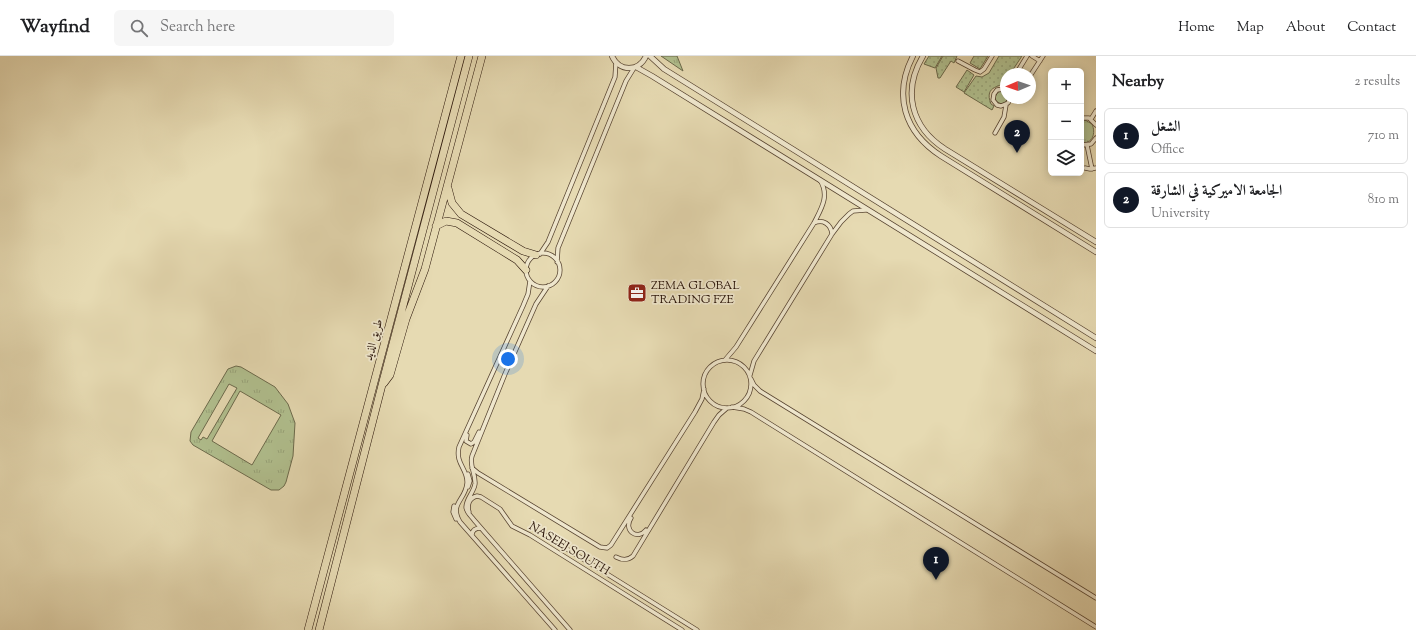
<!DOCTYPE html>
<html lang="en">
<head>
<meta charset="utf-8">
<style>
  :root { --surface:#fff; --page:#f6f6f6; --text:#202124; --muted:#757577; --line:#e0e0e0; --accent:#111827 }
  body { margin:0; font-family:"Sorts Mill Goudy",Amiri,serif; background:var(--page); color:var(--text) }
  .controls { position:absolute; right:12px; top:12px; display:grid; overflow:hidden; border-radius:6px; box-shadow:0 2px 10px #0003 }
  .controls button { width:36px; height:36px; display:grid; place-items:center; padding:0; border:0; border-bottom:1px solid var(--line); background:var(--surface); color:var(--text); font:20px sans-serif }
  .compass { position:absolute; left:1000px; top:12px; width:36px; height:36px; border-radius:50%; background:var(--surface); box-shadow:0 2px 10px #0003; rotate:268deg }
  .you { position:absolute; left:508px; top:303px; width:14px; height:14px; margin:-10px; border:3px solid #fff; border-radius:50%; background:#1a73e8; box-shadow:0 0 0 6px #1a73e833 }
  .badge { display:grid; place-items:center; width:26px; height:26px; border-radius:50%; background:var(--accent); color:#fff; font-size:13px; font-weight:700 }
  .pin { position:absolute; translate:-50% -33px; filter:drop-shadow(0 1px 2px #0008) }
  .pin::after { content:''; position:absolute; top:21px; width:14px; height:12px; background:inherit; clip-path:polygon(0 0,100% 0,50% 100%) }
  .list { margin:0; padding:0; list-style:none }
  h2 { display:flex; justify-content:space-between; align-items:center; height:52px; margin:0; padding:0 16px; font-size:17px }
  h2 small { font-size:13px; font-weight:400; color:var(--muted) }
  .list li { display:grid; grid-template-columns:26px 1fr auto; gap:12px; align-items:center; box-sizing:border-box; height:56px; margin:0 8px 8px; padding:0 8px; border:1px solid var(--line); border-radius:6px }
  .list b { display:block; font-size:15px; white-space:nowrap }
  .list p { margin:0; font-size:13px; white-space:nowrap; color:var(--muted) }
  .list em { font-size:13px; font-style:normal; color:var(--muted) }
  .icon { flex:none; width:22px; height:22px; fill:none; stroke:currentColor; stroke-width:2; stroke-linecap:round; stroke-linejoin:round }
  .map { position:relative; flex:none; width:1096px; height:574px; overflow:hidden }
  header { display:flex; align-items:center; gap:24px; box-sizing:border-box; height:56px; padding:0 20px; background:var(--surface); border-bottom:1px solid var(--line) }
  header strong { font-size:19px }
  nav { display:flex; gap:22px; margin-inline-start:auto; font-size:14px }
  .search { width:280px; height:36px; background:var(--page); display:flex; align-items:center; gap:10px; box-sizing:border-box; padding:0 14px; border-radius:6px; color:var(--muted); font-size:15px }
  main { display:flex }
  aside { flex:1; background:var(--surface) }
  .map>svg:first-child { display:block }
  .grass { fill:url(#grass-tufts); stroke:#6c6a4c; fill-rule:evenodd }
  .park { fill:url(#park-dots); stroke:#6c6a4c }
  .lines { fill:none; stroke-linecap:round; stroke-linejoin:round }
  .minor-casing { stroke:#584532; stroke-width:5 }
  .tertiary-casing { stroke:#584532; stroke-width:6 }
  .motorway-casing { stroke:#281308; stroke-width:8 }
  .minor { stroke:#efe7cd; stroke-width:3.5 }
  .tertiary { stroke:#efe7cd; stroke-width:4.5 }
  .motorway { stroke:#e6dab2; stroke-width:7 }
  .labels { text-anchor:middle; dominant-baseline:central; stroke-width:3.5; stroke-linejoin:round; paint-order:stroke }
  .poi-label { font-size:12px; fill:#281308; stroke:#efe7cd; text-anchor:start }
  .street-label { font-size:12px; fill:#281308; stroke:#efe7cd }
</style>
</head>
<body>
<header>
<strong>Wayfind</strong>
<div class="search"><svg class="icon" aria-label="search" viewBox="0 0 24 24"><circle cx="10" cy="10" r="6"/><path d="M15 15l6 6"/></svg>Search here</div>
<nav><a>Home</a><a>Map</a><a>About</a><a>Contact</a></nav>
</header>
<main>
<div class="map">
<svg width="1096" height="574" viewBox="0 0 1096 574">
  <defs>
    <pattern id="grass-tufts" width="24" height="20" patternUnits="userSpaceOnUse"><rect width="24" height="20" fill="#b1c08f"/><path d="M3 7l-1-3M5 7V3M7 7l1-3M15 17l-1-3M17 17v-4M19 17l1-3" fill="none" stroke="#98a47a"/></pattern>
    <pattern id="park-dots" width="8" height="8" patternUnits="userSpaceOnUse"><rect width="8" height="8" fill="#b1c08f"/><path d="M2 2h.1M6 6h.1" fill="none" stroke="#98a47a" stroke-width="1.8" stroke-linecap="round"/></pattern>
  </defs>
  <rect width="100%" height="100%" fill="#e6dab2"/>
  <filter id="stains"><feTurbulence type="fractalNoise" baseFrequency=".005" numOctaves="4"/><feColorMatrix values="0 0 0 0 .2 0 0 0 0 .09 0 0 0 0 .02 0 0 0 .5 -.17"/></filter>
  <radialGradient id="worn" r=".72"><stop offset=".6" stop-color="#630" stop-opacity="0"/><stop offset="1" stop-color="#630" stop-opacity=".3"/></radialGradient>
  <path class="grass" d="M661,0H677L683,15Z
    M1001,35L1006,37V42H1008L1005,47L1001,48L996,45L995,41L998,36Z
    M1085,64L1092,68C1096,77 1093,88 1081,87V65Z
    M236,310L241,311L275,331L288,348L295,367L293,400L286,426L284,430L279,434H271L193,389L190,385L191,376L228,313ZM229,328L237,332L207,383L203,381L201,384L198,382ZM240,335L281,359L252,409L212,385Z"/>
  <path class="park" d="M929,0H942L935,12L924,8Z
    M943,0H957L954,7L951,5L940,22H938L936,12Z
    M974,0H988L980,13L970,7Z
    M999,0H1022L1010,18H1006C1006,20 1007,23 1006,25C1003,32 983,28 991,48L994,50L992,54L964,37L976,20L982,21L989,17Z
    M967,14L974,19L964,36L956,31Z"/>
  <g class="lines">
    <g class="minor-casing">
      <path id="minor" d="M1032,0L1040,5
        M958,5L975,14L980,16L984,13L992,0
        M1016,18L1027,0
        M1030,20L1043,0
        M1006,34L1003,33L997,34L994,38L993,44L997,49L1001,50L1008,47L1010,42
        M1081,62H1089L1096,69
        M1091,63L1096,55
        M995,77L1004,61L1006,49
        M1081,89L1091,88L1096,82
        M1087,89L1092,113
        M1085,112L1090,113L1096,112
        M814,167C823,163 831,168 832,178
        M526 214a17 17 0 1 1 34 0a17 17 0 1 1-34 0Z
        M540,198L548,186L615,21L616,6
        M557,206L558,192L626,25L634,12
        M530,225L528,238L523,250L459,391C455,408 468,413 467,427C466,444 449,447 460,466L555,574
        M548,230L536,248L505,318L472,400C469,410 476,418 475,428C474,436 466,443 466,451C466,456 471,460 474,464L570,574
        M725,304L736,291L814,167C821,153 830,140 820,124
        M703 328a24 24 0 1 1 48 0a24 24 0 1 1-48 0Z
        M750,319L754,305L832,178L841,166L849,158L853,155L866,154
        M751,323L754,329L760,335L1096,542
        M732,351L744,353L751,356L1096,571
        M467,379L466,385L471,388L474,386L479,376
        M472,412L478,417L600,491L607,492L611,489L695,356L702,343L704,333
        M468,418L470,425L468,431
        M454,450L453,456L456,463
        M469,456C467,449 469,442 477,440L481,441L500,453L512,470L530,479L682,574
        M631,462C623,474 637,485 646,474
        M472,479C472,474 476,472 481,472
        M546,480L697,574
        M616,501C622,504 627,505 633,500L714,366L719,359L727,352"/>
    </g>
    <g class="tertiary-casing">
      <path id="tertiary" d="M612,0C619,16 639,16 646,0
        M650,0L664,13L1096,282
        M913,0C893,39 904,76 941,100L1096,196
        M923,0C902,35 911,71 945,93L1096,186
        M636,11L652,20L1096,295"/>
    </g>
    <g class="motorway-casing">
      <path id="motorway" d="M448,132L452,147L461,158L523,195L536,199
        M436,170L446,165L457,167L517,204L526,214
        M384,327L390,319L406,263L425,213L482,0
        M308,574L461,0
        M319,574L382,329L469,0"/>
    </g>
    <use href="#minor" class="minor"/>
    <use href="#tertiary" class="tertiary"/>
    <use href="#motorway" class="motorway"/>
  </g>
  <defs>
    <g id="office-square" transform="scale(1)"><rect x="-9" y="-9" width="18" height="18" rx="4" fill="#8f2418" stroke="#efe7cd"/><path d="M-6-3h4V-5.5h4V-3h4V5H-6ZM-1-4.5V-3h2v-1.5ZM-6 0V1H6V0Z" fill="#fff"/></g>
  </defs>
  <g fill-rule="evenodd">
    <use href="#office-square" x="637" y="237"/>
  </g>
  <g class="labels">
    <g class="poi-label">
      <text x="651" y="230">ZEMA GLOBAL<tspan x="651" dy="14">TRADING FZE</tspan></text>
    </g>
    <g class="street-label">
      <text transform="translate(374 284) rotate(-75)">طريق الذيد</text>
      <text transform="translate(569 493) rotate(31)">NASEEJ SOUTH</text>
    </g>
  </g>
  <rect width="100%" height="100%" filter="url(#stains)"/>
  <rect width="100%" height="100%" fill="url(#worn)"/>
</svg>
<div class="controls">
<button>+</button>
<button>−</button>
<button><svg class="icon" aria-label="layers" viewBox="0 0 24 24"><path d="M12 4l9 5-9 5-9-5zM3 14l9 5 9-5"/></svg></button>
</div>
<svg class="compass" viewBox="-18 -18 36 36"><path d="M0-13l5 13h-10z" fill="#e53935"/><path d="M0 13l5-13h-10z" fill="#757577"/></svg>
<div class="you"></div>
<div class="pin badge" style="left:936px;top:524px">1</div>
<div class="pin badge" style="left:1017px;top:97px">2</div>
</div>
<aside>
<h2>Nearby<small>2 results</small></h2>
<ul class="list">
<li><span class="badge">1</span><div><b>الشغل</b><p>Office</p></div><em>710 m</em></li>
<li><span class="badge">2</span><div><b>الجامعة الاميركية في الشارقة</b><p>University</p></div><em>810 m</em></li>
</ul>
</aside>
</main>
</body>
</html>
